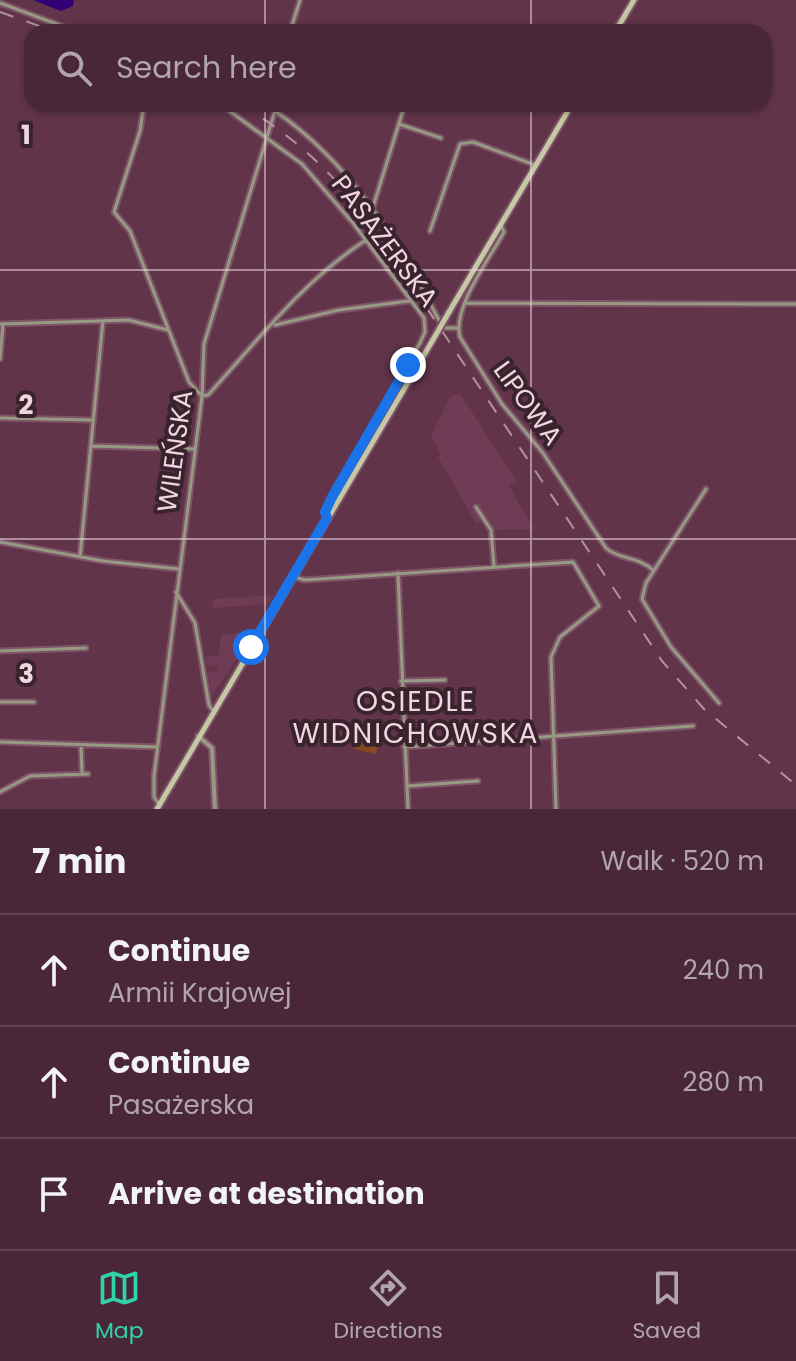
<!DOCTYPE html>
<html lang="en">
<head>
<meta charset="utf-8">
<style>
  :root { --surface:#492738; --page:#502f40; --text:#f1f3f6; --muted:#b1a5ae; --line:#614453; --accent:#30d4aa }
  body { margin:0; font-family:Poppins,sans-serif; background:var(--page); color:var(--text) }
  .stop { position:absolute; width:24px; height:24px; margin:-18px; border:6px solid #1a73e8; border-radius:50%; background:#fff }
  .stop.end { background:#1a73e8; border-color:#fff; box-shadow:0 2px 8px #0008 }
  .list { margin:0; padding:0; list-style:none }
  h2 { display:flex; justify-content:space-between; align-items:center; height:104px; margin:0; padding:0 32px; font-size:34px }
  h2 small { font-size:26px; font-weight:400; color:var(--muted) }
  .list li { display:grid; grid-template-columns:52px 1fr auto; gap:24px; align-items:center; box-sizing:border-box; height:112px; padding:0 32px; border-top:2px solid var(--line) }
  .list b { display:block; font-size:30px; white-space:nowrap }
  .list p { margin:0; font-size:26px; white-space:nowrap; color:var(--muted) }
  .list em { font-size:26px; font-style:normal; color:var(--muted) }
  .icon { flex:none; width:44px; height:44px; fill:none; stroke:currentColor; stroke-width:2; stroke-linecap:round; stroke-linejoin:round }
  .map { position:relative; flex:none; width:796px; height:809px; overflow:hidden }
  .search { position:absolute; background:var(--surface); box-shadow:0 2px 6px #0004; left:24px; right:24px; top:24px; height:88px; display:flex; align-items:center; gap:20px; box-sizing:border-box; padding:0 28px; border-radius:24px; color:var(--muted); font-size:30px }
  .sheet { height:440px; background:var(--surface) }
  nav { display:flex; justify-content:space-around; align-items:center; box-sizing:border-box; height:112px; border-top:2px solid var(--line); background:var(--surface); font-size:22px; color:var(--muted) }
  nav a { display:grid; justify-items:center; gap:4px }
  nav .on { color:var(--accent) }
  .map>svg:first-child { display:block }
  .built { fill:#703c55 }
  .green { fill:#884820 }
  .water { fill:#310074 }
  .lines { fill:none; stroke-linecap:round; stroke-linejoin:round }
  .minor-casing { stroke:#7e5468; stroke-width:7 }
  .tertiary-casing { stroke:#7e5468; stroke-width:8 }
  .secondary-casing { stroke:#7e5468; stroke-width:9 }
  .minor { stroke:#989983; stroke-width:3 }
  .tertiary { stroke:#989983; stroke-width:4 }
  .secondary { stroke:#c6c8a5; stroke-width:5 }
  .rail { stroke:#b592a3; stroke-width:2; stroke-dasharray:14 14; stroke-linecap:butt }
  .secondary-bridge-casing { stroke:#7e5468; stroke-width:9; stroke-linecap:butt }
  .secondary-bridge { stroke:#c6c8a5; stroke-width:5 }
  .route { stroke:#1a73e8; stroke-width:10 }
  .grid { fill:none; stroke:#f1d5e1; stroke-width:2; stroke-opacity:0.55 }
  .labels { text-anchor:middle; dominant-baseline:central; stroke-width:8; stroke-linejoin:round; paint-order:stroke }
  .street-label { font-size:26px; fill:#f1d5e1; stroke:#39242e }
  .neighbourhood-label { font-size:28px; letter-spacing:2px; fill:#f1d5e1; stroke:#39242e }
  .grid-label { font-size:26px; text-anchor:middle; font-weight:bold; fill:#f1d5e1; stroke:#39242e; stroke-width:8; stroke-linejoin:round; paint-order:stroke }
</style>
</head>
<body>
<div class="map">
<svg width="796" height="809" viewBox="0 0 796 809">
  <rect width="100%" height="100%" fill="#61344a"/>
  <path class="built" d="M460,393L516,481L509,486L534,529L494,530L492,525L481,521L476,524L438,457L441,455L431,436L451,396Z
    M274,595L268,604L213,608L212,599Z
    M244,633L250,637L211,698L208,672L218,671L217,665L207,666L205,657L219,655L221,635Z"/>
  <path class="green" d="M357,734L379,739L376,754L354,749Z"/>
  <path class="water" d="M33,0H74L73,6L61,11Z"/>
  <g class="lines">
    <g class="minor-casing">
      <path id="minor" d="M0,3L78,32
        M290,32L300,0
        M144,104L140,131L114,212L130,231L189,382L202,396
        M220,104L302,164L353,223L424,318L425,332L420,343L332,497L325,512L327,518
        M275,111C351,163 398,242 440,322L446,328H457
        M399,124L441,138
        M373,207L405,104
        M501,225L504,232C490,258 452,308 460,337L502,404L543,453L606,548C619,560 639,556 654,571
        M430,231L460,144L473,142L535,165
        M465,303L796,304
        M0,324L129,320L168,330
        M275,325L339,310L409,301
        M0,359L3,324
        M202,396L208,395C257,341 304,280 366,240
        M0,418L93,420
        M91,446L195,449
        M706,489L646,583L642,599L671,647L719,703
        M476,507L491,530L494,566
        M0,542L103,561L179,569
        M80,557L103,321
        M398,573L408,809
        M294,577L305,580L573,562L599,606L560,637L551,657L556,809
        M176,592L195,623L209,705L213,711
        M0,651L86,648
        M401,681L445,680
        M0,702H34
        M0,742L158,747
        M81,745L82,773
        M404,747L693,726
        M407,786L478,781
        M0,792L30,776L88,774
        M159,804L154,797V776L202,396L204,344L277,104"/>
    </g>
    <g class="tertiary-casing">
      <path id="tertiary" d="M198,736L212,748L215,809"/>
    </g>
    <g class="secondary-casing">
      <path id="secondary" d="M615,32L634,0
        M449,312L572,104
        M157,809L434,338"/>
    </g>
    <use href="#minor" class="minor"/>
    <use href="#tertiary" class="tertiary"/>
    <use href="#secondary" class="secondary"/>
    <path class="rail" d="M0,12L56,32
      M239,104C287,131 325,166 360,208L662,661L704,709L796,785"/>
    <g class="secondary-bridge-casing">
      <path id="secondary-bridge" d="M434,338L449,312"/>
    </g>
    <use href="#secondary-bridge" class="secondary-bridge"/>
  </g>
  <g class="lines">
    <path class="route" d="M251,647L327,518L325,512L332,497L408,365"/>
  </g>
  <path class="grid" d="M265,0V32M531,0V32M265,104V809M531,104V809M0,270H796M0,539H796"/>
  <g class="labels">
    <g class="street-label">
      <text transform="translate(385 241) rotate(53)">PASAŻERSKA</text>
      <text transform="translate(528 403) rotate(54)">LIPOWA</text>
      <text transform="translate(175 451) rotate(-82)">WILEŃSKA</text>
    </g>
    <g class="neighbourhood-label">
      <text x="416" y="701">OSIEDLE<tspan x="416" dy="32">WIDNICHOWSKA</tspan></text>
    </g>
  </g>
  <g class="grid-label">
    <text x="26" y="144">1</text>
    <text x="26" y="414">2</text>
    <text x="26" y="683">3</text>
  </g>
</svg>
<div class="stop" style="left:251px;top:647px"></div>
<div class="stop end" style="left:408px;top:365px"></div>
<div class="search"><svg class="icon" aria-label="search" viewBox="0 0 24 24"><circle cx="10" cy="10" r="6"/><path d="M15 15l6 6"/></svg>Search here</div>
</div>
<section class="sheet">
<h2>7 min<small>Walk · 520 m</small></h2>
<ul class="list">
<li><svg class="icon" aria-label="ahead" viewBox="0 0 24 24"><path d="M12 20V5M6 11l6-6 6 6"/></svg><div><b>Continue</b><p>Armii Krajowej</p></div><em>240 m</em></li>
<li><svg class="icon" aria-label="ahead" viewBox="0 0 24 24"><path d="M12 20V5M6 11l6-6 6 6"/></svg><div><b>Continue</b><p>Pasażerska</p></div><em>280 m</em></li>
<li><svg class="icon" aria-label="arrive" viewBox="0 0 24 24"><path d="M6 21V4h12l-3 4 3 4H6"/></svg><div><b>Arrive at destination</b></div></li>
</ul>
</section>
<nav>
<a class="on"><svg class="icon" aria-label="map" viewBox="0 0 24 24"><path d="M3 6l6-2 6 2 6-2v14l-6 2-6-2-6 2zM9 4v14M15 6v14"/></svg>Map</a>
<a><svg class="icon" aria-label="directions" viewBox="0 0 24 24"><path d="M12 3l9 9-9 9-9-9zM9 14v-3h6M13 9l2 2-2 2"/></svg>Directions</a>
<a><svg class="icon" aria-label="saved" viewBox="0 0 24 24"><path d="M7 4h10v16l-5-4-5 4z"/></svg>Saved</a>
</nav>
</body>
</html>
